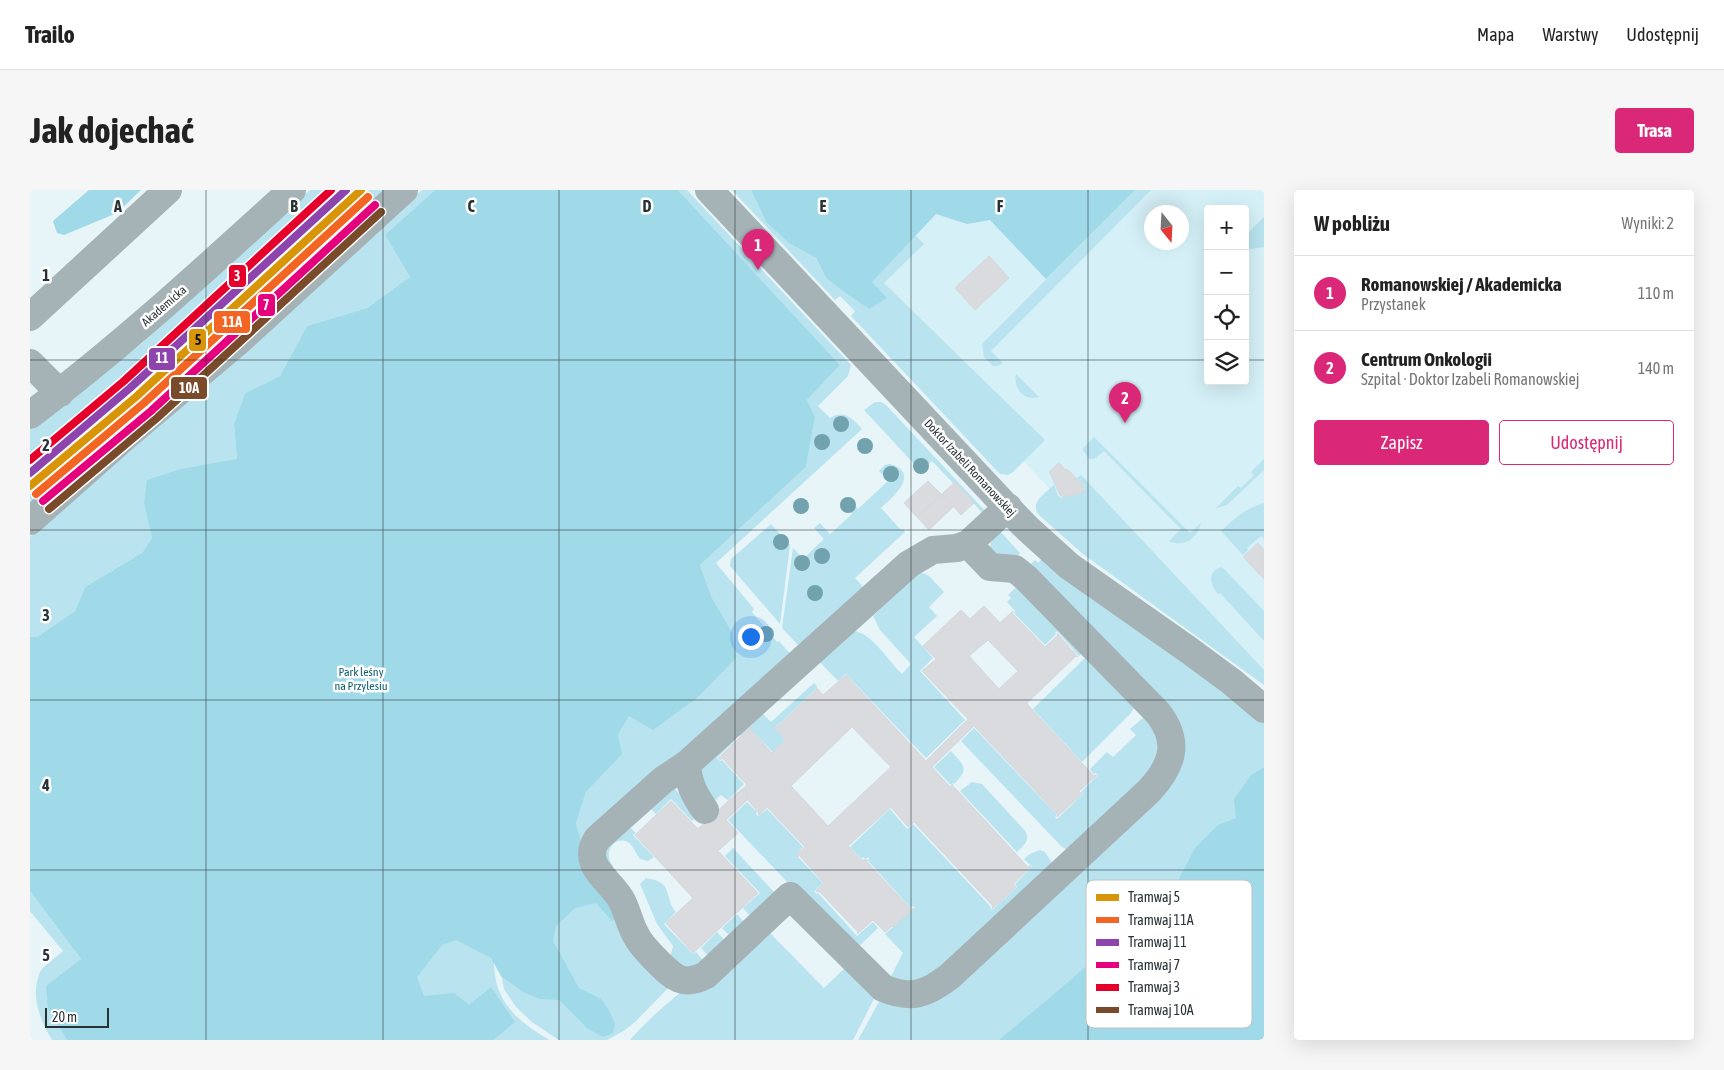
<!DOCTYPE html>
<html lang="pl">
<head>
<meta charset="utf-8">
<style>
  :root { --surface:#fff; --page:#f6f6f6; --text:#222; --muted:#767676; --line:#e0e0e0; --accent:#db2777 }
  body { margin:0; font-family:"Asap Condensed",sans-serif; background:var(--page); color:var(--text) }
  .controls { position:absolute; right:15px; top:15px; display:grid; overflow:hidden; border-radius:5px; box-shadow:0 5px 20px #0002 }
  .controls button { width:45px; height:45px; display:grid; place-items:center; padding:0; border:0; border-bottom:1px solid var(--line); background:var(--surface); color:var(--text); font:25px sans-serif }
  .compass { position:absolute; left:1114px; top:15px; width:45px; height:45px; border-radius:50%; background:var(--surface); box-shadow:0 5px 20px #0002; rotate:162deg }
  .scale { position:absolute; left:15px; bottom:12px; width:64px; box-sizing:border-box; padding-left:5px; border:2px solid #273235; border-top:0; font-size:14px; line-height:18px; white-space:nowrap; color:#273235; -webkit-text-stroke:4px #fff; paint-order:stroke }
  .you { position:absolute; left:720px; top:446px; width:18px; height:18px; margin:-12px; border:4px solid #fff; border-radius:50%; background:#1a73e8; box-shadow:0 0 0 8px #1a73e833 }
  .badge { display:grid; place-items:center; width:32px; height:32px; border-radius:50%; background:var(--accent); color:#fff; font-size:16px; font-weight:700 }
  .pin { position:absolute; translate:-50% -41px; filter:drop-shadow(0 1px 2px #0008) }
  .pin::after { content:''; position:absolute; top:26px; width:18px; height:15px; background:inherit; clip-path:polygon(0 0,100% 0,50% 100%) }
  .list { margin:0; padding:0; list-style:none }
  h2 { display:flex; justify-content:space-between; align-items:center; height:65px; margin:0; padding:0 20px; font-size:21px }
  h2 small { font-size:16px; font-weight:400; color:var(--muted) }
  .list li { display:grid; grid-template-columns:32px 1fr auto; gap:15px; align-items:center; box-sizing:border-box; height:75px; padding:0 20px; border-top:1px solid var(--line) }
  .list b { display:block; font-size:19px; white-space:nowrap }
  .list p { margin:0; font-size:16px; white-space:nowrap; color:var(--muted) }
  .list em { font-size:16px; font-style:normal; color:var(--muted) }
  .actions { display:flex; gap:10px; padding:15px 20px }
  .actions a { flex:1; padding:11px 0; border:1px solid var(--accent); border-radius:5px; text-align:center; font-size:18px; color:var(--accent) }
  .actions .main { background:var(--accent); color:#fff }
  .icon { flex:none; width:28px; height:28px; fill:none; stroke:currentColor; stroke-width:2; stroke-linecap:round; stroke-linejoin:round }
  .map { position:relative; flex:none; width:1234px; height:850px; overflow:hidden; border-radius:5px }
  header { display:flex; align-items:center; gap:30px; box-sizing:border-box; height:70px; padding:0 25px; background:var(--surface); border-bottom:1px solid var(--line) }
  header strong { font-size:24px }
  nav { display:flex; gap:28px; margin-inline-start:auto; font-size:18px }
  .intro { display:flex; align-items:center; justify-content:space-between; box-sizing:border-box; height:120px; padding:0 30px }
  h1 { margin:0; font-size:35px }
  .button { padding:12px 22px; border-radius:5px; background:var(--accent); color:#fff; font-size:18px; font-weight:700 }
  main { display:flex; gap:30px; padding:0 30px }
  aside { flex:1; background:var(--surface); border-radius:5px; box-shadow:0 5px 20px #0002 }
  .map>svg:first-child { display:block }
  .built { fill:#d5f0f7; fill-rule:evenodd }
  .green { fill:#b8e3ef }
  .forest { fill:#a0d9e8 }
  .building { fill:#dadbdf; stroke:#d5d7db; fill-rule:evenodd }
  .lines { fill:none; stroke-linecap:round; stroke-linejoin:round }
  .minor { stroke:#a6b3b6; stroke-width:28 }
  .tram-1-casing { stroke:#fff; stroke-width:11 }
  .tram-2-casing { stroke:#fff; stroke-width:11 }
  .tram-3-casing { stroke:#fff; stroke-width:11 }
  .tram-4-casing { stroke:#fff; stroke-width:11 }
  .tram-5-casing { stroke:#fff; stroke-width:11 }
  .tram-6-casing { stroke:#fff; stroke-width:11 }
  .tram-1 { stroke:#d89508; stroke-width:8 }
  .tram-2 { stroke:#f26522; stroke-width:8 }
  .tram-3 { stroke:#8e44ad; stroke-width:8 }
  .tram-4 { stroke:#e5007d; stroke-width:8 }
  .tram-5 { stroke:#e4002b; stroke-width:8 }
  .tram-6 { stroke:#7a4b2a; stroke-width:8 }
  .tree { fill:#71a2ad }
  .grid { fill:none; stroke:#273235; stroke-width:1; stroke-opacity:0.55 }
  .labels { text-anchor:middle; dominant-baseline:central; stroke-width:5; stroke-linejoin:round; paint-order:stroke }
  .street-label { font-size:12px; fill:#273235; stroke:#fff }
  .park-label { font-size:12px; fill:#105e6f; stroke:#fff }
  .key { fill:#fff; stroke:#bec2c2; stroke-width:1 }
  .key-label { font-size:14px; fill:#273235 }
  .grid-label { font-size:16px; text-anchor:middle; font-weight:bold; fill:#273235; stroke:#fff; stroke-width:5; stroke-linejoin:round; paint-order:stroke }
  .line-badge { stroke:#fff; stroke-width:2 }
  .badge-label { font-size:14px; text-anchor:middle; font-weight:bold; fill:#fff }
  .pale-badge-label { font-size:14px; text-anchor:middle; font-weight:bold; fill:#111 }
</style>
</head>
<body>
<header>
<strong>Trailo</strong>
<nav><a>Mapa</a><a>Warstwy</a><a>Udostępnij</a></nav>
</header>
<div class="intro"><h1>Jak dojechać</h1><a class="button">Trasa</a></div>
<main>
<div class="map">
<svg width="1234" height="850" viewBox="0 0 1234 850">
  <rect width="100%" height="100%" fill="#e7f4f8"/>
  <path class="built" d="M833,0H1234V492L1091,376L1020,299L789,55ZM1178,19H1215V191H1178ZM1122,22H1152V52H1122Z"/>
  <path class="green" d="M280,0H307L103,187L0,274V239L111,154Z
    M339,0H359L252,99L0,316V303L131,192Z
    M392,0H405L355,45L380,87L337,118L277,136L250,186L215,203L204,234L207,269L184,274L114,314L122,348L112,363L55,397L45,421L7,447H0V347Z
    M648,0H657L821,175L818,186L788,216L800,228C814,219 823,229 832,239L686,373L724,419L722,422L747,452L749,451L762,466L464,774C465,813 488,831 519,850H422L370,792L546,634L556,602L591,564L588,545L599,526L702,442L682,408L670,375L776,277L785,227L777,210L810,175Z
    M702,0H721L736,32L760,54L786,68L796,88L814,102L839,119L842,92L885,45L894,54L854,93L1015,250L983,282L978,285L970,284L821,126L825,121L810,106L805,110Z
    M1105,0H1121L961,161L973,173L968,176H963L954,167L952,154Z
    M1234,27V57L1215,60V46Z
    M986,184L1009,207C994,212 983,198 986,184Z
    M845,212H851L856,215L958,324L956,327L925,292L923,293L902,271C897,275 892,280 886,276L834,220Z
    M1064,247L1160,343L1171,333C1168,348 1153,358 1139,351L1151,339L1074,261L1064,269H1059L1052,259Z
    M1234,269V280L1197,315L1186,318L1208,296L1211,298L1224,285L1221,282Z
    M860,274C891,283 863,307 851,318L871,340L873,339L875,342L825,388L835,399L771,458L752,438L763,358L773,369L794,349L784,338L790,333L800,344L822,324L812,313L817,308L828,319L858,291L849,281L855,275Z
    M1051,285L1234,480V495L1053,364L1009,325C999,313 1015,303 1024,295L1028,306L1031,308L1052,303L1055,299L1054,295L1047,288Z
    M1234,313V349L1231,346L1217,358L1218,360L1213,365L1191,341C1204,329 1216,318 1234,313Z
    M741,334L760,355L750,434L700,376L701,369Z
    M975,336L979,337L1218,518L1234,533V577L1222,584L1234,633L974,850H828L852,806L878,812L1148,569L998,377L1005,370L1008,373L1012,369L985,345L984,346Z
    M968,339L990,363L987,367L975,372L960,358L961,352Z
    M1191,377L1195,380L1234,421V451L1190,403L1188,404C1180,395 1177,382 1191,377Z
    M888,382L898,385L914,402L899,417L907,426L884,447L903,468L890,481L935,530L896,568L816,484L808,491L786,468L822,441C841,441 858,471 872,484L881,474L850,440L843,426L850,419V410Z
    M988,395L1057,459L1049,466L1027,441L1025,443L1026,444L1015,455L984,423L985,421L977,412L981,408L978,405Z
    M1060,463L1105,516L1101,523L1052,572L1003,519Z
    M784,493L787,496L786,499L746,537H744L755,550L743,562L720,539V536L711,546L705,540L728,519L741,532Z
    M1114,527L1123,528L1132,572L1037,660L1031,656L931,551L944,538L1027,625L1025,627L1027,629L1053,604L1051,602L1068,585L1066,583L1064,584L1060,579L1077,562L1083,567L1106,545L1100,539Z
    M700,544L706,550L687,568L690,571L692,570L714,594L698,610L691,605L681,614L671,601V577Z
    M921,561C934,576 940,578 924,594L923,593L921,595L904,577Z
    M942,592L952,594L996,642C1000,651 993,656 987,662L930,601Z
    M643,597L669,625L662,631L641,609L626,624L616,614Z
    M717,612L727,622L726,624L728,626L737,619L773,657L766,665L792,692V694L784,702L787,704L788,703L827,746L843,732L848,738L827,758L762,697L698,630Z
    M860,619L877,639L883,634L961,717L960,718L962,720L987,697L985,694L1002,677L994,669L1000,664L1010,660L1015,662L1022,673L901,792H858L873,763L855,744L885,718L883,716L881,718L838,671L839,669L838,667L835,669L833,667L831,669L820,657Z
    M599,637L606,643L603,645L624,667L618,671L610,669C606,664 604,656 598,652C584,645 572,663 583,676L580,678L575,672L577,657Z
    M703,658L744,702L725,731L713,718L730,703L695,666Z
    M616,688C645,692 633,707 646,722L634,734L663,764L666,762L677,775L663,784L640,768L643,756L627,734L610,694Z
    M566,693L642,794L606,831L595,840L577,850H529L502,832L486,817L474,799L469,773Z
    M0,701L51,769L18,819L37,850H22C10,830 0,806 10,782C15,774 26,768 33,761L0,721Z
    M707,724L718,737L704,750L692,738Z
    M736,739L794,798L818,775L847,803L823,850H600C639,806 688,774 736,739Z
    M687,742L699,755L682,770L671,758Z"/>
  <path class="forest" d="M59,0H111L87,23L34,45L27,43L23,31Z
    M405,0H648L810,175L777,210L785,227L776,277L670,375L682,408L702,442L706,468L667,508L623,540L599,526L588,545L592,564L556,602L546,634L557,673L589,728L582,731L566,713L545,718L526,736L523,751L549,798L571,809L580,822L585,834L583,843L573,847L557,838L529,810L510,809L493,802L471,786L461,768L426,750L412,755L387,787L394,806L424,803L439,815L461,797L485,832L463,850H37L18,819L16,796L51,769L0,701V447H7L45,421L55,397L112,363L122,348L114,314L117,290L151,279L207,269L204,234L215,203L250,186L277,136L337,118L380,87L355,45Z
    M721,0H1105L1016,89L960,30L937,34L906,24L842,92L857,108L839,119L814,102L796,88L786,68L760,54L736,32Z
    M1234,577V850H969L1023,805L1142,702L1165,658L1188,635L1206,628L1204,609L1222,584Z"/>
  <path class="building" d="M959,66L979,88L945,120L925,98Z
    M1027,274H1030L1036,280L1037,279L1053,295L1054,299L1052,303L1033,307L1030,305L1020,283V281Z
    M898,291L911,304L887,327L874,313Z
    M925,292L944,313L931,325L912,304Z
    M911,304L923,317L899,340L887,327Z
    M1228,353L1234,360V389L1213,367Z
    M954,416L970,433L983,421L982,423L1015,457L1028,445L1027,443L1048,467L1046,466L997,513L998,515L1064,586L1067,585L1049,601L1052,604L1027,627L1028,625L944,536L902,577L920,597L923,594L922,595L926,599L998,677L1000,676L1001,677L983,694L986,697L962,719L963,716L884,632L878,637L861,617L818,656L831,670H838L836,671L881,719H884L863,737L862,736L855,742L843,730L827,744L828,742L789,701L787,702L786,701L793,694V692L769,665L768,667L766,665L775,657L737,617L729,625L728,624L729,623L716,608L719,605L714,599L709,604L708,603L717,595L692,568L690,570L689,568L720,537V539L742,563L756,550L744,537L746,538L787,499L786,497L793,505L816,485L896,571L938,529L892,481L906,469L893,456L931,420L940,429ZM958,450L988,481L969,499L939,466ZM822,537L861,577L798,636L761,596Z
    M714,599L719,605L716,608L717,610L696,630L708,643L688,661L728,703L663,763L636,733L663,708L605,645L641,611L668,639L708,602L709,604Z"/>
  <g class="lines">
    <path class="minor" d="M679,0L973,313L998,339L1039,376L1160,461L1202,492L1234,519
      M0,127L138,0
      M0,173L30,203
      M0,225C93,155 176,78 262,0
      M0,331L96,246L211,149L374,0
      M938,354L960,377L985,379L996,388L1128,523C1151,553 1142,576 1119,601L920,786C897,804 881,810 853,798L760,706L676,785C651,798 642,786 624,768C618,761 611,755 607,747C600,736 598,723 592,711C581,690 550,676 567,649L633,590L657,574L879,374L903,360L927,358L938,354L978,317
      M657,574C658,592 664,605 675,620"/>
    <g class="tram-1-casing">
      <path id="tram-1" d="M0,296L107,206L331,0"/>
    </g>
    <g class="tram-2-casing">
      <path id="tram-2" d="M6,304L114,213L338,7"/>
    </g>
    <g class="tram-3-casing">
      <path id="tram-3" d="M0,283L100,198L316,0"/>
    </g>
    <g class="tram-4-casing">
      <path id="tram-4" d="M13,311L121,221L345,15"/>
    </g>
    <g class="tram-5-casing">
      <path id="tram-5" d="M0,270L94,191L301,0"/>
    </g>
    <g class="tram-6-casing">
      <path id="tram-6" d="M19,319L127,228L351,22"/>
    </g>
    <use href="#tram-1" class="tram-1"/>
    <use href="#tram-2" class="tram-2"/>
    <use href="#tram-3" class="tram-3"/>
    <use href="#tram-4" class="tram-4"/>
    <use href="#tram-5" class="tram-5"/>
    <use href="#tram-6" class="tram-6"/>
  </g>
  <g class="tree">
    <circle cx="811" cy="234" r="8"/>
    <circle cx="792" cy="252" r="8"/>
    <circle cx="835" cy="256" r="8"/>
    <circle cx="891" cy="276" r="8"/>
    <circle cx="861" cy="284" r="8"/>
    <circle cx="818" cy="315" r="8"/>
    <circle cx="771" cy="316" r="8"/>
    <circle cx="751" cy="352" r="8"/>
    <circle cx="792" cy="366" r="8"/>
    <circle cx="772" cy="373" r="8"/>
    <circle cx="785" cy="403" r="8"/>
    <circle cx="736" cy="444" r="8"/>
  </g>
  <path class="grid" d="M176,0V850M353,0V850M529,0V850M705,0V850M881,0V850M1058,0V850M0,170H1178M1215,170H1234M0,340H1234M0,510H1234M0,680H1234"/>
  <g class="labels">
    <g class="street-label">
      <text transform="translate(134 116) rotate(-41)">Akademicka</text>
      <text transform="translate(940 278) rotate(47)">Doktor Izabeli Romanowskiej</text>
    </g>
    <g class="park-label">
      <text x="331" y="482">Park leśny<tspan x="331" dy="14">na Przylesiu</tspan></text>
    </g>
  </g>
  <rect x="1056" y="690" width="166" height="148" rx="8" class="key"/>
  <rect x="1066" y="704" width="23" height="7" fill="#d89508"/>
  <rect x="1066" y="727" width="23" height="6" fill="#f26522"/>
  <rect x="1066" y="749" width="23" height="7" fill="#8e44ad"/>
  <rect x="1066" y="772" width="23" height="6" fill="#e5007d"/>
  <rect x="1066" y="794" width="23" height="7" fill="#e4002b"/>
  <rect x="1066" y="817" width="23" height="6" fill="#7a4b2a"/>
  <g class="key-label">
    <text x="1098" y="712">Tramwaj 5</text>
    <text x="1098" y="735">Tramwaj 11A</text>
    <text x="1098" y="757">Tramwaj 11</text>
    <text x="1098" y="780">Tramwaj 7</text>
    <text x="1098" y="802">Tramwaj 3</text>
    <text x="1098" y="825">Tramwaj 10A</text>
  </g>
  <g class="grid-label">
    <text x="88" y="22">A</text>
    <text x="264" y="22">B</text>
    <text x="441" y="22">C</text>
    <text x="617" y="22">D</text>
    <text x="793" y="22">E</text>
    <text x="970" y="22">F</text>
    <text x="16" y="91">1</text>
    <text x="16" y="261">2</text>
    <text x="16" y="431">3</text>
    <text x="16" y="601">4</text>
    <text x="16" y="771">5</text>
  </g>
  <g class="line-badge">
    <rect x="198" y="74" width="19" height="24" rx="5" fill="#e4002b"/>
    <rect x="227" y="103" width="19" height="24" rx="5" fill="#e5007d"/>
    <rect x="183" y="120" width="38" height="24" rx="5" fill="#f26522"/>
    <rect x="158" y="138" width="19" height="24" rx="5" fill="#d89508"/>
    <rect x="118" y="157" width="28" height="24" rx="5" fill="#8e44ad"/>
    <rect x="140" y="186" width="38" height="24" rx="5" fill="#7a4b2a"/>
  </g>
  <g class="badge-label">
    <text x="207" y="91">3</text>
    <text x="236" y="120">7</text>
    <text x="202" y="137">11A</text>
    <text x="132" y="173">11</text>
    <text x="159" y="203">10A</text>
  </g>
  <g class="pale-badge-label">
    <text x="168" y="155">5</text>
  </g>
</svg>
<div class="controls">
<button>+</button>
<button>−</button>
<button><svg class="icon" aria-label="locate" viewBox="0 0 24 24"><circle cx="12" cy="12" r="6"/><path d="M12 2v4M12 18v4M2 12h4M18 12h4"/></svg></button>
<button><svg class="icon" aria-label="layers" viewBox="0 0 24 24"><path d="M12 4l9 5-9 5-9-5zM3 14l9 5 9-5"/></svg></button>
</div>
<svg class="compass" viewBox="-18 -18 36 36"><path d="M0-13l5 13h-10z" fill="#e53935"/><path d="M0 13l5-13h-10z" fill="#767676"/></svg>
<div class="scale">20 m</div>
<div class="you"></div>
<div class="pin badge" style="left:728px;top:80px">1</div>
<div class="pin badge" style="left:1095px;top:233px">2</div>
</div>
<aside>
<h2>W pobliżu<small>Wyniki: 2</small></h2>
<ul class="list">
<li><span class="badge">1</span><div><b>Romanowskiej / Akademicka</b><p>Przystanek</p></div><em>110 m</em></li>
<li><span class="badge">2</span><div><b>Centrum Onkologii</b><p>Szpital · Doktor Izabeli Romanowskiej</p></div><em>140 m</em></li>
</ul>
<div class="actions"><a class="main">Zapisz</a><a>Udostępnij</a></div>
</aside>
</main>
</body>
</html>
